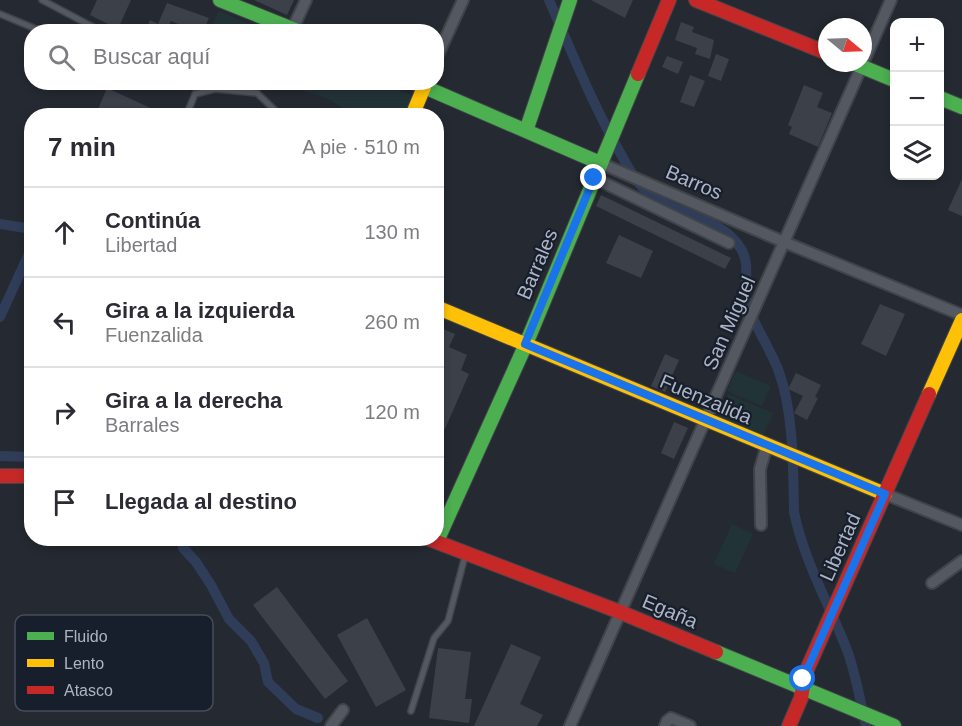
<!DOCTYPE html>
<html lang="es">
<head>
<meta charset="utf-8">
<style>
  :root { --surface:#fff; --page:#f2f2f3; --text:#2b2b33; --muted:#7c7c81; --line:#e1e1e2 }
  body { margin:0; font-family:Arial,sans-serif; background:var(--page); color:var(--text) }
  .controls { position:absolute; right:18px; top:18px; display:grid; overflow:hidden; border-radius:12px; box-shadow:0 3px 9px #0003 }
  .controls button { width:54px; height:54px; display:grid; place-items:center; padding:0; border:0; border-bottom:2px solid var(--line); background:var(--surface); color:var(--text); font:30px sans-serif }
  .compass { position:absolute; left:818px; top:18px; width:54px; height:54px; border-radius:50%; background:var(--surface); box-shadow:0 3px 9px #0003; rotate:109deg }
  .stop { position:absolute; width:18px; height:18px; margin:-14px; border:4px solid #1a73e8; border-radius:50%; background:#fff }
  .stop.end { background:#1a73e8; border-color:#fff; box-shadow:0 2px 6px #0008 }
  .list { margin:0; padding:0; list-style:none }
  h2 { display:flex; justify-content:space-between; align-items:center; height:78px; margin:0; padding:0 24px; font-size:26px }
  h2 small { font-size:20px; font-weight:400; color:var(--muted) }
  .list li { display:grid; grid-template-columns:39px 1fr auto; gap:18px; align-items:center; box-sizing:border-box; height:90px; padding:0 24px; border-top:2px solid var(--line) }
  .list b { display:block; font-size:22px; white-space:nowrap }
  .list p { margin:0; font-size:20px; white-space:nowrap; color:var(--muted) }
  .list em { font-size:20px; font-style:normal; color:var(--muted) }
  .icon { flex:none; width:33px; height:33px; fill:none; stroke:currentColor; stroke-width:2; stroke-linecap:round; stroke-linejoin:round }
  .map { position:relative; flex:none; width:962px; height:726px; overflow:hidden }
  .search { position:absolute; background:var(--surface); box-shadow:0 3px 9px #0003; left:24px; top:24px; width:420px; height:66px; display:flex; align-items:center; gap:15px; box-sizing:border-box; padding:0 21px; border-radius:24px; color:var(--muted); font-size:22px }
  .panel { position:absolute; background:var(--surface); box-shadow:0 3px 9px #0003; left:24px; top:108px; width:420px; height:438px; border-radius:24px }
  .map>svg:first-child { display:block }
  .green { fill:#223337 }
  .lines { fill:none; stroke-linecap:round; stroke-linejoin:round }
  .canal { stroke:#2f3d59; stroke-width:10 }
  .building { fill:#3c4049 }
  .lane-casing { stroke:#40444a; stroke-width:8 }
  .street-casing { stroke:#40444a; stroke-width:14 }
  .fast-casing { stroke:#40444a; stroke-width:16 }
  .slow-casing { stroke:#40444a; stroke-width:16 }
  .jam-casing { stroke:#40444a; stroke-width:16 }
  .lane { stroke:#545860; stroke-width:5 }
  .street { stroke:#545860; stroke-width:10 }
  .fast { stroke:#4caf50; stroke-width:14 }
  .slow { stroke:#ffc107; stroke-width:14 }
  .jam { stroke:#c62828; stroke-width:14 }
  .route { stroke:#1a73e8; stroke-width:8 }
  .labels { text-anchor:middle; dominant-baseline:central; stroke-width:4.5; stroke-linejoin:round; paint-order:stroke }
  .street-label { font-size:20px; fill:#adb4c5; stroke:#181f2c }
  .key { fill:#181f2c; stroke:#454c5a; stroke-width:1.5 }
  .key-label { font-size:16px; fill:#adb4c5 }
</style>
</head>
<body>
<div class="map">
<svg width="962" height="726" viewBox="0 0 962 726">
  <rect width="100%" height="100%" fill="#252931"/>
  <path class="green" d="M219,11L265,31H209Z
    M287,83H382L418,98L411,115H352L329,99L299,89Z
    M736,371L771,386L762,406L727,391Z
    M728,394L773,413L763,436L718,417Z
    M732,524L753,534L735,573L714,564Z"/>
  <g class="lines">
    <path class="canal" d="M549,0C571,50 591,101 618,149C625,161 632,176 642,187C668,217 720,213 741,249C751,265 743,284 747,302C753,325 771,349 779,372C794,414 793,469 794,512C804,561 829,604 847,650C856,674 860,701 866,726
      M0,224L32,229
      M0,317L32,247
      M0,456L32,457
      M182,538L183,548L196,562L211,585L229,619L251,641L264,663L268,682L296,709L318,718"/>
  </g>
  <path class="building" d="M97,0H131L118,29L90,15Z
    M254,0H294L287,15Z
    M591,0H633L625,18Z
    M167,3L209,18L203,32H197L171,21L168,28L176,32H145L150,20L158,24Z
    M681,22L694,27L692,32L714,40L710,59L695,54L697,48L675,40Z
    M716,54L729,59L721,81L708,76Z
    M667,56L683,62L678,74L662,67Z
    M690,75L705,81L694,107L680,102Z
    M804,85L823,93L817,107L832,113L818,147L789,134L792,127L788,125Z
    M107,88L168,116H95Z
    M962,179V216L948,210Z
    M601,195L731,258L725,269L596,206Z
    M619,235L653,251L641,278L606,263Z
    M880,304L905,314L886,356L861,344Z
    M436,326L455,334L449,347L467,355L461,370L469,374L445,429L436,425Z
    M665,354L679,360L665,392L651,386Z
    M796,373L821,385L815,397L818,398L807,420L794,413L803,396L788,389Z
    M674,422L688,428L674,459L661,453Z
    M277,587L348,681L325,699L253,605Z
    M367,618L406,690L376,707L337,635Z
    M511,644L541,657L520,704L543,715L537,726H474Z
    M438,648L471,652L465,699H472L469,723L429,718Z"/>
  <g class="lines">
    <g class="lane-casing">
      <path id="lane" d="M42,0L95,28L98,32
        M0,14L36,29H46L55,32
        M186,116L195,94L215,89L257,93L281,116
        M411,711L434,638L448,621L465,556"/>
    </g>
    <g class="street-casing">
      <path id="street" d="M293,28L306,0
        M436,59L463,0
        M600,163L784,242L962,315
        M594,178L729,243
        M885,494L962,525
        M761,525L760,469L767,445
        M932,583L962,561
        M331,726L343,710
        M570,726L891,0
        M665,726L667,721L671,718L690,726"/>
    </g>
    <g class="fast-casing">
      <path id="fast" d="M220,0L300,32
        M853,63L894,80
        M413,82L600,163
        M940,98L962,107
        M526,131L570,0
        M437,541L526,344L638,74
        M716,652L894,726"/>
    </g>
    <g class="slow-casing">
      <path id="slow" d="M412,116L424,87
        M436,307L885,494
        M929,394L962,320"/>
    </g>
    <g class="jam-casing">
      <path id="jam" d="M696,0L827,53
        M638,74L669,0
        M0,476H32
        M429,539L620,612L716,652
        M789,726L801,698L805,674L929,394"/>
    </g>
    <use href="#lane" class="lane"/>
    <use href="#street" class="street"/>
    <use href="#fast" class="fast"/>
    <use href="#slow" class="slow"/>
    <use href="#jam" class="jam"/>
  </g>
  <g class="lines">
    <path class="route" d="M594,178L525,344L885,494L803,679"/>
  </g>
  <g class="labels">
    <g class="street-label">
      <text transform="translate(694 182) rotate(23)">Barros</text>
      <text transform="translate(537 264) rotate(-67)">Barrales</text>
      <text transform="translate(729 323) rotate(-66)">San Miguel</text>
      <text transform="translate(706 399) rotate(23)">Fuenzalida</text>
      <text transform="translate(840 547) rotate(-66)">Libertad</text>
      <text transform="translate(670 611) rotate(23)">Egaña</text>
    </g>
  </g>
  <rect x="15" y="615" width="198" height="96" rx="9" class="key"/>
  <rect x="27" y="632" width="27" height="8" fill="#4caf50"/>
  <rect x="27" y="659" width="27" height="8" fill="#ffc107"/>
  <rect x="27" y="686" width="27" height="8" fill="#c62828"/>
  <g class="key-label">
    <text x="64" y="642">Fluido</text>
    <text x="64" y="669">Lento</text>
    <text x="64" y="696">Atasco</text>
  </g>
</svg>
<div class="controls">
<button>+</button>
<button>−</button>
<button><svg class="icon" aria-label="layers" viewBox="0 0 24 24"><path d="M12 4l9 5-9 5-9-5zM3 14l9 5 9-5"/></svg></button>
</div>
<svg class="compass" viewBox="-18 -18 36 36"><path d="M0-13l5 13h-10z" fill="#e53935"/><path d="M0 13l5-13h-10z" fill="#7c7c81"/></svg>
<div class="stop" style="left:803px;top:679px"></div>
<div class="stop end" style="left:594px;top:178px"></div>
<div class="search"><svg class="icon" aria-label="search" viewBox="0 0 24 24"><circle cx="10" cy="10" r="6"/><path d="M15 15l6 6"/></svg>Buscar aquí</div>
<section class="panel">
<h2>7 min<small>A pie · 510 m</small></h2>
<ul class="list">
<li><svg class="icon" aria-label="ahead" viewBox="0 0 24 24"><path d="M12 20V5M6 11l6-6 6 6"/></svg><div><b>Continúa</b><p>Libertad</p></div><em>130 m</em></li>
<li><svg class="icon" aria-label="left" viewBox="0 0 24 24"><path d="M17 20v-9H6M10 6l-5 5 5 5"/></svg><div><b>Gira a la izquierda</b><p>Fuenzalida</p></div><em>260 m</em></li>
<li><svg class="icon" aria-label="right" viewBox="0 0 24 24"><path d="M7 20v-9h11M14 6l5 5-5 5"/></svg><div><b>Gira a la derecha</b><p>Barrales</p></div><em>120 m</em></li>
<li><svg class="icon" aria-label="arrive" viewBox="0 0 24 24"><path d="M6 21V4h12l-3 4 3 4H6"/></svg><div><b>Llegada al destino</b></div></li>
</ul>
</section>
</div>
</body>
</html>
